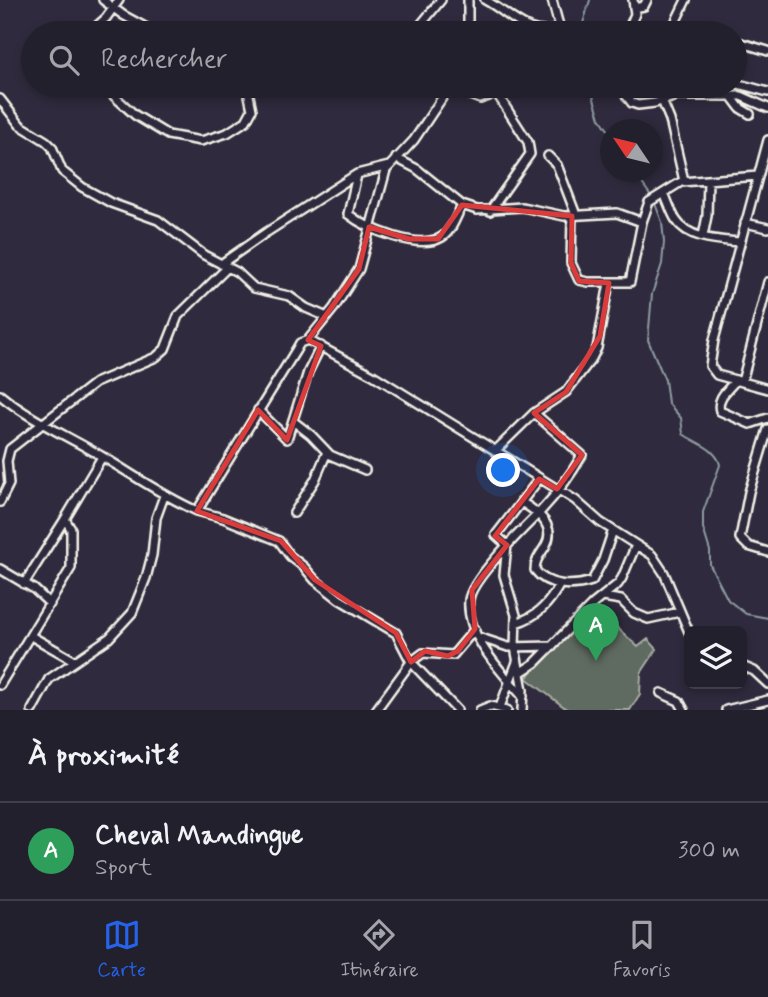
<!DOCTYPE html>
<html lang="fr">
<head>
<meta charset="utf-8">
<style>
  :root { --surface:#23202e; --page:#2f2d3a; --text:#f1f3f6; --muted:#a3a3aa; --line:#403e4a; --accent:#2563eb }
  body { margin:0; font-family:Mynerve,sans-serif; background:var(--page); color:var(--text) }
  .controls { position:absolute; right:21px; bottom:21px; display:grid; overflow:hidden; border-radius:10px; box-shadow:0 4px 10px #0003 }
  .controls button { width:63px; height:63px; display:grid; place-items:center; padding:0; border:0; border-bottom:2px solid var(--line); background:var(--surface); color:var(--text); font:35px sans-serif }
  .compass { position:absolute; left:600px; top:119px; width:63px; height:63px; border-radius:50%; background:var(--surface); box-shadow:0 4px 10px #0003; rotate:305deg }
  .you { position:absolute; left:504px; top:471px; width:24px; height:24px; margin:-18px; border:5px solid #fff; border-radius:50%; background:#1a73e8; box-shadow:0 0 0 10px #1a73e833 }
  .badge { display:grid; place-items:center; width:46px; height:46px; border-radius:50%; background:var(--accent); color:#fff; font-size:23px; font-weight:700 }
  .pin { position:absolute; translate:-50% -58px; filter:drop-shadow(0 2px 4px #0008) }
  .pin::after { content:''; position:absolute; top:37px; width:24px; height:21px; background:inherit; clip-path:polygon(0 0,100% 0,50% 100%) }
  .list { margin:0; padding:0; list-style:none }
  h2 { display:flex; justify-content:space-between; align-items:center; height:91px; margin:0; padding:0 28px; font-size:30px }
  h2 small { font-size:23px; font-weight:400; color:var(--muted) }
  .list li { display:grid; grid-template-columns:46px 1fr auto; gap:21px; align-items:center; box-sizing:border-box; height:98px; padding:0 28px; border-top:2px solid var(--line) }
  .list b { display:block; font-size:26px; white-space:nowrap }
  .list p { margin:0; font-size:23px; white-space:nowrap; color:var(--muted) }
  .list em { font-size:23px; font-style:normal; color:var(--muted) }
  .icon { flex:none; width:38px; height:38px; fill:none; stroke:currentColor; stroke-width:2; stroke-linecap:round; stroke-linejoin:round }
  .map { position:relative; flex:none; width:768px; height:710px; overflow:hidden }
  .search { position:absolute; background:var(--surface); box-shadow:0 4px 10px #0003; left:21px; right:21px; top:21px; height:77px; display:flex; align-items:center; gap:18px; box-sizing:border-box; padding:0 24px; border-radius:38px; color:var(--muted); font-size:26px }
  .sheet { height:189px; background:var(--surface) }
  nav { display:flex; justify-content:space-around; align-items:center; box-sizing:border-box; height:98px; border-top:2px solid var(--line); background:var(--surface); font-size:19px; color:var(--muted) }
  nav a { display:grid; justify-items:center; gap:4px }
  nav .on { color:var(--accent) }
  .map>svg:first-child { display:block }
  .green { fill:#5e6b61; stroke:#a9aea4; stroke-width:2 }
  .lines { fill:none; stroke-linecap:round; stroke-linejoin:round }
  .stream { stroke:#8e9ca2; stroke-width:2 }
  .minor-casing { stroke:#f4f1e8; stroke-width:12 }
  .minor { stroke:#2f2a3d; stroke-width:7 }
  .marked { fill:none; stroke:#d93c3b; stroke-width:5; stroke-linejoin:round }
</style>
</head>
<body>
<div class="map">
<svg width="768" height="710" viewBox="0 0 768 710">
  <rect width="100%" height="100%" fill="#2f2a3d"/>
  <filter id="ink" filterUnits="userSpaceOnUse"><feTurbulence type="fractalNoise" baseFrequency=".0143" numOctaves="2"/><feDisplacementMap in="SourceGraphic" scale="14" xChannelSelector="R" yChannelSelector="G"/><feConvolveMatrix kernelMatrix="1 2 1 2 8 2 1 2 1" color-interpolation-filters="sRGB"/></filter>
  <g filter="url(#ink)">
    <path class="green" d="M595,607L638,647L648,639L657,649L641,673L640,694L630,710H568L526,678Z"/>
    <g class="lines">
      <path class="stream" d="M580,33L590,0
        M590,86L600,118L610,133
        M634,172L651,196
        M654,201L662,222L664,242L662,264L652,294L648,340L665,380L668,403L681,418L683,434C696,443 717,449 720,465L703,512V528L710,551V565L728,600L746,614L768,618"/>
      <g class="minor-casing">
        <path id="minor" d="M103,0L123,15L156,33
          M468,0V33
          M485,0C510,13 529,40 559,28
          M552,0L561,33
          M634,8L644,6L647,0
          M89,33L106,18L119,0
          M414,33L441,0
          M627,33L635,14L633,0
          M670,33L686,0
          M735,41L768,51
          M735,83L768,92
          M103,86L135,115L168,135L201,141L227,133L246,121L252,110L247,86
          M619,86L632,103L638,105L655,103L677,96H741L768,108
          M656,86L670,120L684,181
          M714,86L724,96
          M450,87L480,99L489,96L495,86
          M731,96L740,108L750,114
          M0,99L20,125L46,141L52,147L62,171L82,187L111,203L158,220L204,255L237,272L254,288L289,296L306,308L327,317
          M768,140L714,340L710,366L717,375L768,389
          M548,156L557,165L576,215
          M396,158L417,169L462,205L477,210L522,207L564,216L617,213L642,222L649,202L681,182L758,176
          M357,175L348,214C367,229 419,251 442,237C452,231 457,215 462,205
          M664,193C668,202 671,212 676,220C688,239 719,240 739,242
          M490,211L530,154L528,142L494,89
          M572,216L571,263L579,280L588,282H630L642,222
          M745,223L768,228
          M703,236L707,216L708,180
          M221,264L267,232L357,174L389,166
          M308,340L334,308L359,269L386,170L414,140L450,86
          M736,380C728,390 716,398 720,411L750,424L768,418
          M742,382L768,282
          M0,395C32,421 68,436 103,457C135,476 163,496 197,511L296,350L300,343L308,340L373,375L575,500L600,522L652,555L664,573L689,632
          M258,410L287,439L308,372L321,346
          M293,421L311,435L330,455L365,470
          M768,429L749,492L740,538L748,546L768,552
          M495,451L534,413L566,392L592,358L597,348L609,283
          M0,502L9,484L7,461L10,449L95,383L156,357L165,349L178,316L228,267
          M521,502C535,510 557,525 546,545C541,554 535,559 535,570C547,587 573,587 592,581L603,560L613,530
          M197,511L223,518L279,541L290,556L304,567L315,580L339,599L396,633L411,662L457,710
          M294,513L315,480L327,452
          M0,569L34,589L50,604
          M24,584L65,519
          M603,597L621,600L634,613L648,619L680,612
          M516,623C538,616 549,604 560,584
          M31,636L75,661
          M478,637L508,647L552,646
          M742,666L754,671L768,684
          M521,672L535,663L593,604L618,584L622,578L636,545
          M0,685L71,568V529L65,519L102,457
          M661,693L679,701L684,710
          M523,697C501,671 466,637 469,600C471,579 524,528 540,512C555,496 571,475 582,455L534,413
          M500,707L517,662
          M32,710L49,679L109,638L132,613L146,578L152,555L156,518L164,496
          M376,710L411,662L423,653L453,655L475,629
          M480,710L490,706L507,710
          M522,710L523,690L515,647L516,615L504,575L507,545L496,535L539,479
          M726,710L768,700"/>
      </g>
      <use href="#minor" class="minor"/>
    </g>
  </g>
  <path class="marked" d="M462,205L572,216L571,263L579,281L609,283L600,336L566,392L534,413L582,455L557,489L539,479L495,536L507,545L472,590L475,629L458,651L448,656L425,651L411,662L396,633L315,580L281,541L197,511L258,410L287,440L321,346L308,340L359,269L369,227L409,239H438Z"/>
</svg>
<div class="controls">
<button><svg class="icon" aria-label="layers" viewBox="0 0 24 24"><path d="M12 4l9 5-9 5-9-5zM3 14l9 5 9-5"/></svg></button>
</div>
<svg class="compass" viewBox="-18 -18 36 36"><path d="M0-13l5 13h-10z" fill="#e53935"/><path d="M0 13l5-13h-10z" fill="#a3a3aa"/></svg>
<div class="you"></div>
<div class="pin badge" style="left:596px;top:661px;background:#2e9e5b">A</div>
<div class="search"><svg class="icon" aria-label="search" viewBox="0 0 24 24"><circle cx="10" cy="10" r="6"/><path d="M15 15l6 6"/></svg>Rechercher</div>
</div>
<section class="sheet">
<h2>À proximité<small></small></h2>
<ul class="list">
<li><span class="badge" style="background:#2e9e5b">A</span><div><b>Cheval Mandingue</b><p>Sport</p></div><em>300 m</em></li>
</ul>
</section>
<nav>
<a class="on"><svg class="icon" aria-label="map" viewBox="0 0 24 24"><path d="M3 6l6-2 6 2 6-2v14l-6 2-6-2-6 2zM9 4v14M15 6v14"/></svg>Carte</a>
<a><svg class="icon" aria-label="directions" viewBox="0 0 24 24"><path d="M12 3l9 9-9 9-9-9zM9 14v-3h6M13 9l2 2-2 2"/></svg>Itinéraire</a>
<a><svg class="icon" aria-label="saved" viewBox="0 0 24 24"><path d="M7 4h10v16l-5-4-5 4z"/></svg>Favoris</a>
</nav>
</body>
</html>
